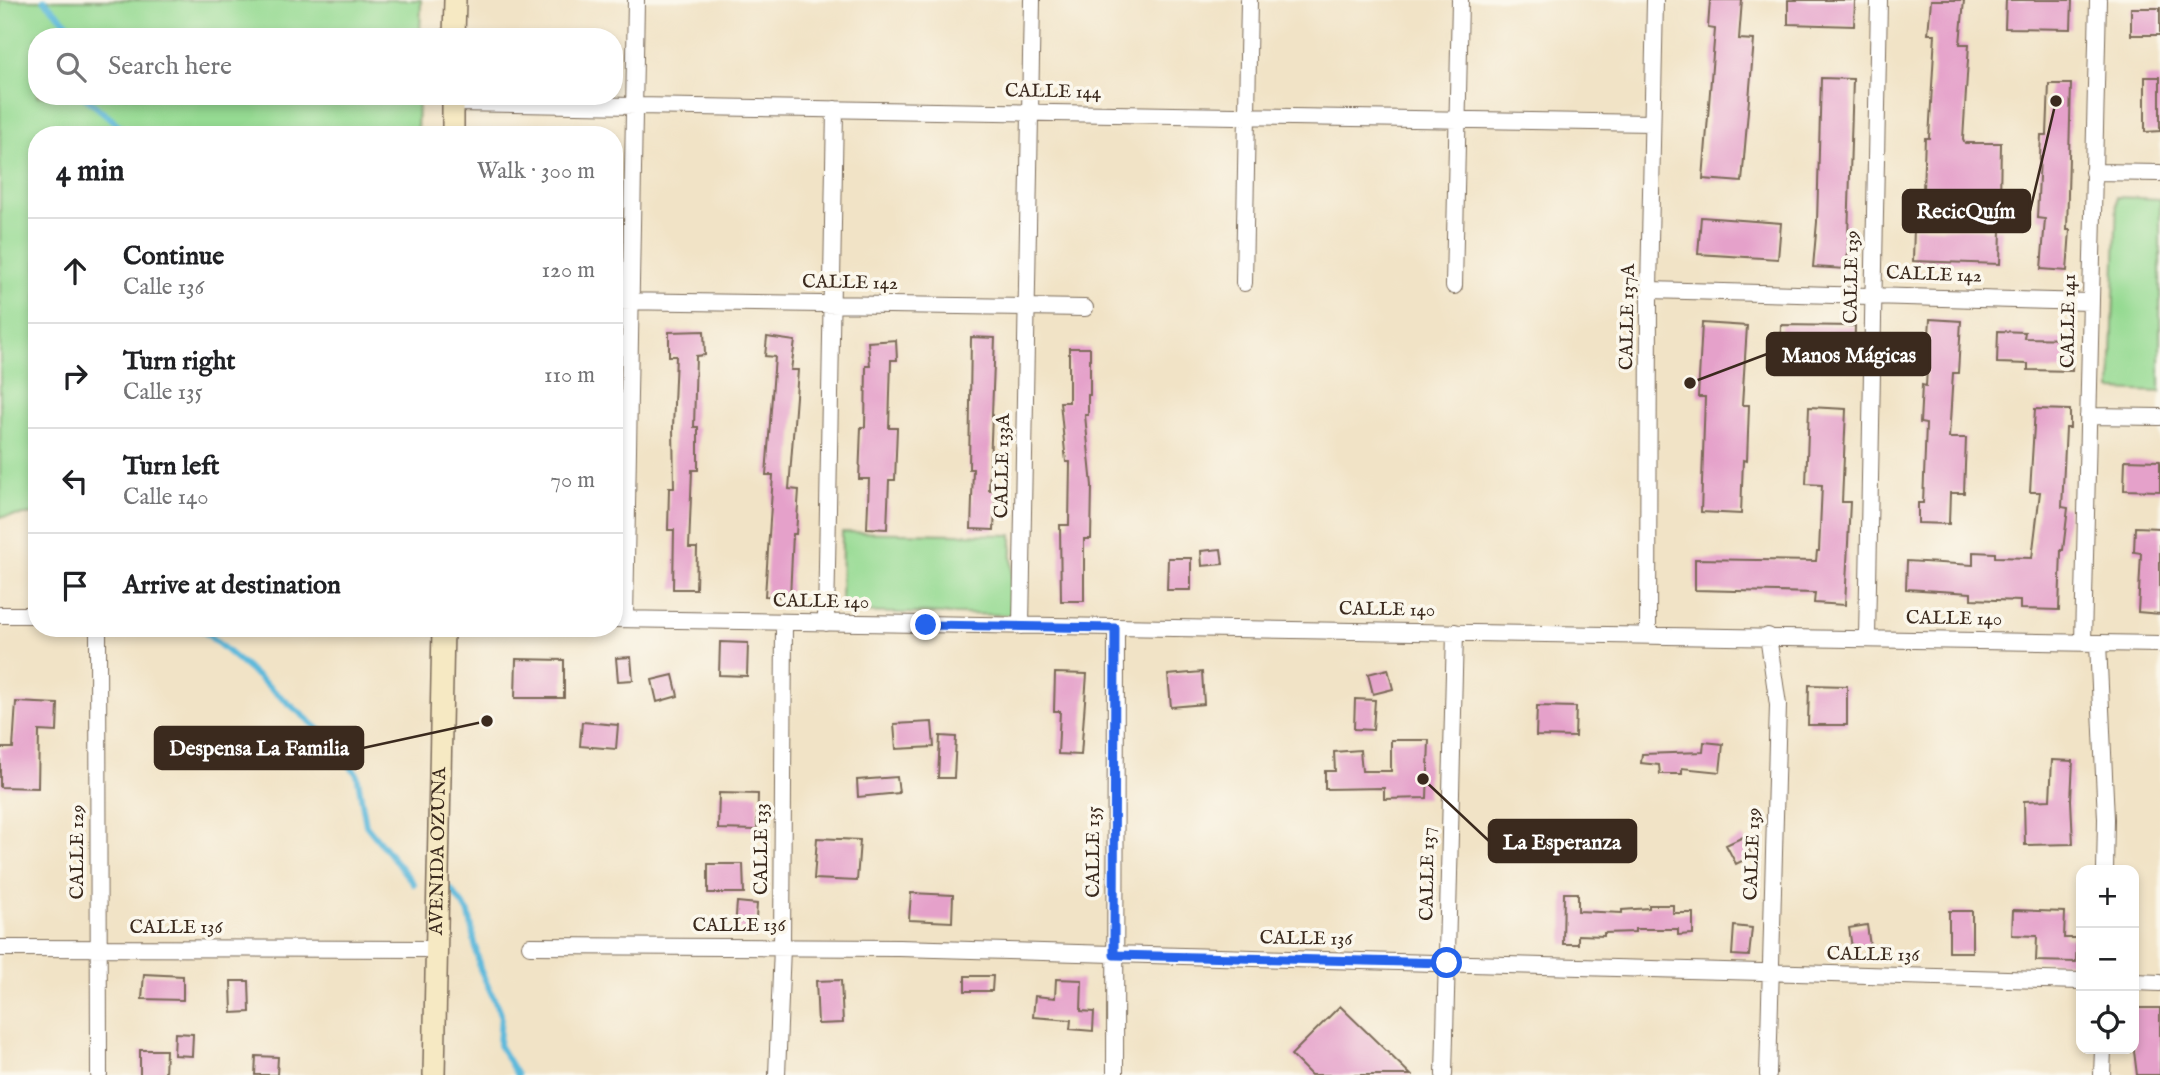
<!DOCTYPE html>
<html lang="en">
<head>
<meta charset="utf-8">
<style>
  :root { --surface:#fff; --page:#f2f2f2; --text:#202124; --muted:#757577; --line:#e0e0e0 }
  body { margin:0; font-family:"IM FELL English",serif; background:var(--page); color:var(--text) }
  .controls { position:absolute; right:21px; bottom:21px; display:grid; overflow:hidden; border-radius:14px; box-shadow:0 4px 10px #0003 }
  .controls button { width:63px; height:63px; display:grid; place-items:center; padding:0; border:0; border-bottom:2px solid var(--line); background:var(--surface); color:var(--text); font:35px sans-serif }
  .stop { position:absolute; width:21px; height:21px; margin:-16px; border:5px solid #2563eb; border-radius:50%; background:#fff }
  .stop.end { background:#2563eb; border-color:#fff; box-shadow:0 2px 7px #0008 }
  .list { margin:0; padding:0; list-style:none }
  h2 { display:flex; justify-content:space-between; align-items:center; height:91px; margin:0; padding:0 28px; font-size:30px }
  h2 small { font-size:23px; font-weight:400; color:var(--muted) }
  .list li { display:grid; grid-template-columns:46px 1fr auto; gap:21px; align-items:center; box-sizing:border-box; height:105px; padding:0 28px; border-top:2px solid var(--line) }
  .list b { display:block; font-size:26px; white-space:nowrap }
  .list p { margin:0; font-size:23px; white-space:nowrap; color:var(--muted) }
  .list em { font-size:23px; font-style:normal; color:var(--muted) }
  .icon { flex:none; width:38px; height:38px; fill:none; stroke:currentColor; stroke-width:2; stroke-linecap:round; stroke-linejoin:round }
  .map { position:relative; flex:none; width:2160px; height:1075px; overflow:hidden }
  .search { position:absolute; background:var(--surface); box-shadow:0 4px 10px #0003; left:28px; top:28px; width:595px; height:77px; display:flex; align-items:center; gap:18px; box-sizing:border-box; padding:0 24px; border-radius:28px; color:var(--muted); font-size:26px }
  .panel { position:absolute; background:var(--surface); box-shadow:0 4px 10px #0003; left:28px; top:126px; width:595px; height:511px; border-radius:28px }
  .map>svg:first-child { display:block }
  .green { fill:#95da92; stroke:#688258; stroke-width:2 }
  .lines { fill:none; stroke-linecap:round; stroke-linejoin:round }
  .stream { stroke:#5db9db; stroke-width:6 }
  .building { fill:#e5a1ca }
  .minor-casing { stroke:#7b6b59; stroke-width:18 }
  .secondary-casing { stroke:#7b6b59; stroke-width:24 }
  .minor { stroke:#fff; stroke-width:16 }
  .secondary { stroke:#f6e9c3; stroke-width:21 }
  .route { stroke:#2563eb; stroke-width:9 }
  .labels { text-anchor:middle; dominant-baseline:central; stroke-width:7; stroke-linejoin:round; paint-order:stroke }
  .street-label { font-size:19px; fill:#3b2a1e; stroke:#fbf7ec }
  .leader { fill:none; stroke:#3b2a1e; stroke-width:2.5 }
  .callout-dot { fill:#3b2a1e; stroke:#fbf7ec; stroke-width:2.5 }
  .callout { fill:#3b2a1e; stroke:#3b2a1e; stroke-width:2.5 }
  .callout-label { font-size:21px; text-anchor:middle; font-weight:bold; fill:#fff }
</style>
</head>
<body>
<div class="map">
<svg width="2160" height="1075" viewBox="0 0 2160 1075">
  <rect width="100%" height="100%" fill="#fbf7ec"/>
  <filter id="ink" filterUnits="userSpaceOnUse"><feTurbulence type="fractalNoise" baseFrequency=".0143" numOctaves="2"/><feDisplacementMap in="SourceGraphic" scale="14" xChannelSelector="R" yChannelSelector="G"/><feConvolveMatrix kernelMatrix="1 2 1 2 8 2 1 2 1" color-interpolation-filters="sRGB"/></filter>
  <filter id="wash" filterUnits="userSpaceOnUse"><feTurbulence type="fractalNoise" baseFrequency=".00686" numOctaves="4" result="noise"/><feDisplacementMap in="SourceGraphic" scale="28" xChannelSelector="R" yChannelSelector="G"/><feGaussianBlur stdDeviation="1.57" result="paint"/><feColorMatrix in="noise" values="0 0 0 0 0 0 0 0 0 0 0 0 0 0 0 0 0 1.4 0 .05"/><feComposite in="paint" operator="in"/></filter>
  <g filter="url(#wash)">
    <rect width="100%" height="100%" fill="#f1e3c6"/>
    <path class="green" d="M0,0H421L420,37H37V96H418L417,135H37V514L0,517Z
      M2117,197L2160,199V392L2111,390Z
      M842,532L1012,535L1011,615L841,612Z"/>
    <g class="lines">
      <path class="stream" d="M44,0L81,37
        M83,96L131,135
        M200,628L320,730L357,774L366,825L414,884
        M450,888L469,913L480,969L501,1014L499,1045L517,1075"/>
    </g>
    <g id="blocks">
      <path class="building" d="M1710,0H1742L1739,39L1754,40L1742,182L1703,179L1715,29L1708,28Z
        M1788,0H1855L1854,26L1788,24Z
        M1931,0H1964L1960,44H1969L1963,139L1965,143H2001L2000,201H1971L1972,192L1923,190L1925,138H1929L1935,34H1928Z
        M2006,0H2072L2071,29L2005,28Z
        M2131,8H2160V35H2131Z
        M2145,77H2160V131L2145,132Z
        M1821,78L1853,79L1847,269L1813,267L1817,222Z
        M2049,84H2071L2067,230H2070L2067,271L2041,269L2045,219L2037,218L2041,135H2047Z
        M1701,217L1781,223L1778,259L1698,254Z
        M1914,227L2001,230L2000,264L1913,261Z
        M1930,319L1961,321L1958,373H1953L1949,438H1966L1964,493H1950L1949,524L1918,523V503H1923L1926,424L1920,423L1922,385L1926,386Z
        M1702,323L1747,326L1742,405H1749L1747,461L1743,460L1741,514L1701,512L1705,397H1698Z
        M1781,325L1855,326L1854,367L1780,366Z
        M704,331L705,355L696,356L694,427H698V470H692L689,548H697L696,589H673L674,530H668L669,488H674L673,428L676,356H669V332Z
        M1998,331L2025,332L2024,338L2073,339L2072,371L2028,370V364L1997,363Z
        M767,337L795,341L791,370H798L789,489L799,490L796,534H793L790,597L765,596L773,475H766L775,357L765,356Z
        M971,337L995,338L989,490H996L994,530L971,529L973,469H969Z
        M896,340L897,360H891L889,428H897L895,480H889L887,529L867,528L869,479H859L861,427H865L866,366H870L868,342Z
        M1069,348H1090V395H1088V415H1085L1092,486L1091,539H1084V601H1061L1060,525H1069L1070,462H1066L1060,402H1069Z
        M1809,407L1846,409L1842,502H1850L1845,605L1814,603L1815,593L1695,590V559L1816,561L1817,551H1819L1822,485L1806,484Z
        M2035,409L2070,410V428H2066L2062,507L2068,508L2063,550H2061L2059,610L2020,609V601L1971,599V593L1906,589L1907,561L1973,565V552L1995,553V557L2032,558L2040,492H2030Z
        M2125,460L2160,461V491L2124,490Z
        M2135,527L2160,528V614L2138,612L2141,553L2134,552Z
        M1221,549L1223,564L1202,566L1201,551Z
        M1168,558H1191V590H1167Z
        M720,642L748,643L747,676L719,675Z
        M631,657L633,680L618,681L616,658Z
        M516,659L564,660V698H515Z
        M1388,669L1393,689L1373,694L1368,674Z
        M1202,672L1204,704L1171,707L1168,675Z
        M1055,673L1087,674L1081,755L1058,754L1060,711H1054Z
        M673,675L678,696L657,702L652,680Z
        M1809,685L1847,686V725H1808Z
        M1355,699L1375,700L1373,730L1354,729Z
        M16,702L58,704L57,732L39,731L38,788L0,787V748H13Z
        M1537,706L1576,707L1575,737L1536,736Z
        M582,722L618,725L616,749L580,746Z
        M932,722L934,747L896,749L894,724Z
        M940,736L956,737L954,778H938Z
        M1391,740H1429L1427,798L1384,799V788L1325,789V771H1335L1334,752L1360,750L1362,771H1391Z
        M1704,742L1723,744L1720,772L1682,768V774H1660L1659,765L1641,763L1642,754L1703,752Z
        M2052,760L2073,761L2071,800L2073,844L2025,845L2024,801L2050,800Z
        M897,777L899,793L858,797L857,780Z
        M719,793L758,794L757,830L718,829Z
        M1743,837L1752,856L1736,864L1726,845Z
        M817,838L860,840L857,881L814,879Z
        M708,864H743L744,893H708Z
        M911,893L953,895L952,922L909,920Z
        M1564,893H1578V911L1622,913V910L1649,908V905H1673V913H1693V934L1678,935V929H1635V932L1604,933V936L1578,935V944H1563Z
        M737,902L757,904L755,931L735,929Z
        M2013,910L2065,912L2064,938H2077L2076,962L2036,961L2037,936L2012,935Z
        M1949,911H1972V952H1949Z
        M1867,925L1870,946L1852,948L1849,928Z
        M1734,926L1752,928L1749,956L1732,955Z
        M144,974L183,976V1000L142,999Z
        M965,976H993L992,991H965Z
        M1056,979L1082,980L1081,1011L1094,1012L1093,1031L1070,1029L1071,1020L1033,1017L1035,996L1055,998Z
        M841,980L843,1023L818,1024L816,981Z
        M231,981H249L250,1012L232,1013Z
        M1340,1006L1411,1075H1311L1291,1055Z
        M2134,1008H2160V1075H2137L2134,1051Z
        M175,1033L193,1034L192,1056L174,1055Z
        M140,1050H166L165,1075H140Z
        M256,1056L278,1057L277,1075H255Z"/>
    </g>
  </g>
  <g filter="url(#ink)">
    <use href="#blocks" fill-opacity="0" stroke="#7b6b59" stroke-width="2"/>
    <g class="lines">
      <g class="minor-casing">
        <path id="minor" d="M453,103L1652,123
          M2093,172L2160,173
          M1244,283L1249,0
          M1454,286L1460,0
          M1649,290L2090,302
          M614,301L1085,308
          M2088,416L2160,417
          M0,615H37
          M614,619L2160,644
          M625,619L636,0
          M826,623L835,109
          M1021,626L1032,0
          M98,628L99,1075
          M1648,634L1649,290L1655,0
          M1867,638L1879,0
          M2083,642L2098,0
          M2098,643L2106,819L2105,870
          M530,946L899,948L2081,981
          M0,948L437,949
          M2134,982L2160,983
          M777,1075L782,947L784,622
          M1115,1075L1116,628
          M1444,1075L1455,632
          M1768,1075L1778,705L1768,636
          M2102,1075L2103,1049"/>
      </g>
      <g class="secondary-casing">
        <g id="secondary">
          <path d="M454,37L455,0"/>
          <path d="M453,135V96"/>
          <path id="s1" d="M434,1075L443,628"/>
        </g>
      </g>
      <use href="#minor" class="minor"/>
      <use href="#secondary" class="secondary"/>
    </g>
  </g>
  <g class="lines" filter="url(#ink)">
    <path class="route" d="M926,625L1115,628L1114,955L1447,963"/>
  </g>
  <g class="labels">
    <g class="street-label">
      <text transform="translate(1053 92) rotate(1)">CALLE 144</text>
      <text transform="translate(1934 275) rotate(2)">CALLE 142</text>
      <text transform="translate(1852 277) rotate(-89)">CALLE 139</text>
      <text transform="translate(850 283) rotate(1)">CALLE 142</text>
      <text transform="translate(1628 317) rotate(-89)">CALLE 137A</text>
      <text transform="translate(2069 321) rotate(-89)">CALLE 141</text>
      <text transform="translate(1003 466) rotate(-89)">CALLE 133A</text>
      <text transform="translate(821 602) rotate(1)">CALLE 140</text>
      <text transform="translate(1387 610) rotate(1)">CALLE 140</text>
      <text transform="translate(1954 619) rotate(1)">CALLE 140</text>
      <text transform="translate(762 849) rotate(-90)">CALLE 133</text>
      <text transform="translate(78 852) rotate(-90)">CALLE 129</text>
      <text stroke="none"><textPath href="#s1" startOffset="224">AVENIDA OZUNA</textPath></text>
      <text transform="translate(1094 852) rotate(-90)">CALLE 135</text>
      <text transform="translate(1753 854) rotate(-88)">CALLE 139</text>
      <text transform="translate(1428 874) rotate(-89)">CALLE 137</text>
      <text x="739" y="926">CALLE 136</text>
      <text x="176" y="928">CALLE 136</text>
      <text transform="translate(1306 939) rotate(1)">CALLE 136</text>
      <text transform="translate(1873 955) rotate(1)">CALLE 136</text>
    </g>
  </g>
  <path class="leader" d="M2056 101L2030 211M1690 383L1767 354M487 721L363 748M1423 779L1489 841"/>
  <g class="callout-dot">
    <circle cx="2056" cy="101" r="7"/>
    <circle cx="1690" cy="383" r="7"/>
    <circle cx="487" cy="721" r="7"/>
    <circle cx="1423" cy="779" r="7"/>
  </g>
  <g class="callout">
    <rect x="1903" y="190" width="127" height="42" rx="7"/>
    <rect x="1767" y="333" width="163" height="42" rx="7"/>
    <rect x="155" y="727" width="208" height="42" rx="7"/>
    <rect x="1489" y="820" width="147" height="42" rx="7"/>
  </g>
  <g class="callout-label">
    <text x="1966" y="218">RecicQuím</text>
    <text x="1849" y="362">Manos Mágicas</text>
    <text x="259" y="755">Despensa La Familia</text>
    <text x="1562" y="849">La Esperanza</text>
  </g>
</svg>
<div class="controls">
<button>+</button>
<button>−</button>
<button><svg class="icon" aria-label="locate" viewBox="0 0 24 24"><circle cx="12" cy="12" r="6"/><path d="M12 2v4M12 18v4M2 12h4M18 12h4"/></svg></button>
</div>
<div class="stop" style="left:1447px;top:963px"></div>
<div class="stop end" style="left:926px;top:625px"></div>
<div class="search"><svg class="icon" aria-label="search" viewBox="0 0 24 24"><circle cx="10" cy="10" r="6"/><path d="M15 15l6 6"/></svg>Search here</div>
<section class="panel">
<h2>4 min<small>Walk · 300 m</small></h2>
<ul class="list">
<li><svg class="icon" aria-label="ahead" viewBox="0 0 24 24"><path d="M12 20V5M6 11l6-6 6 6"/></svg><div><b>Continue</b><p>Calle 136</p></div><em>120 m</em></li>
<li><svg class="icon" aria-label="right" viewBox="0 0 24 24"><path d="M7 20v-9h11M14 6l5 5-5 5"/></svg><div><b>Turn right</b><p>Calle 135</p></div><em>110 m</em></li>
<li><svg class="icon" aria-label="left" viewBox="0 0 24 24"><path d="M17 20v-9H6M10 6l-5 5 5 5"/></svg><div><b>Turn left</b><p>Calle 140</p></div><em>70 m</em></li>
<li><svg class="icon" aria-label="arrive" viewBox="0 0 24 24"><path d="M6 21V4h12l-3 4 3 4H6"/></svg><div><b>Arrive at destination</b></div></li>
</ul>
</section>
</div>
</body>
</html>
